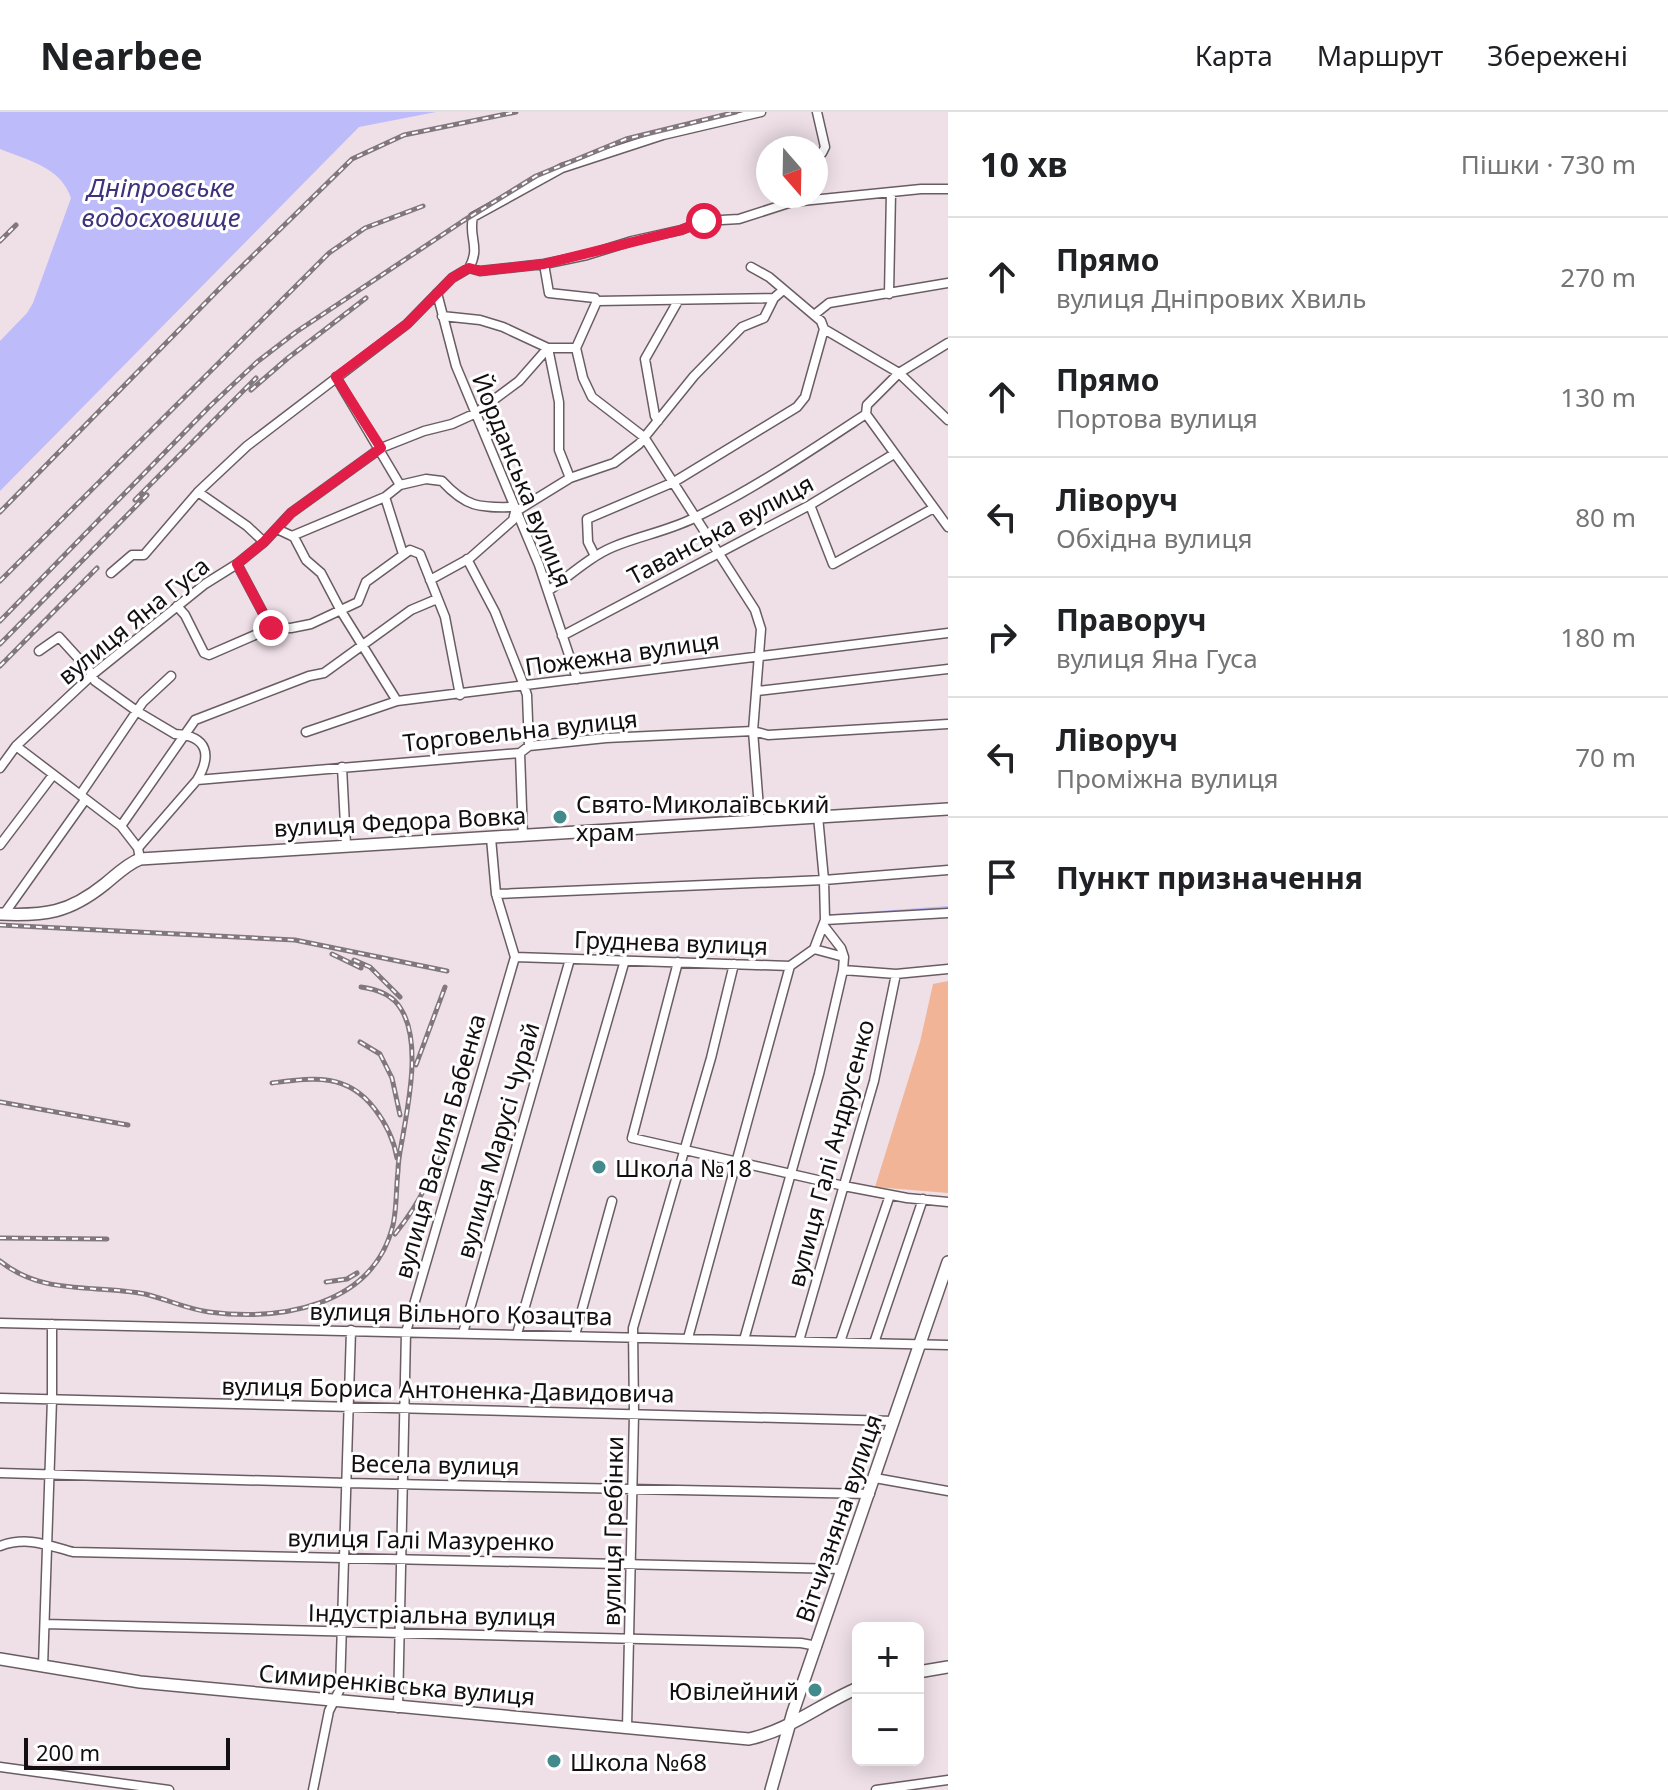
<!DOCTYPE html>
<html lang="uk">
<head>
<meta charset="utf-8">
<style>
  :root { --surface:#fff; --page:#f2f2f2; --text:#202124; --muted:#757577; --line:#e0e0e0 }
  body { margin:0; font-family:"Noto Sans",sans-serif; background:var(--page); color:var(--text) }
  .controls { position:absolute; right:24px; bottom:24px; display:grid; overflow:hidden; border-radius:12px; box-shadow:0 4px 20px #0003 }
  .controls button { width:72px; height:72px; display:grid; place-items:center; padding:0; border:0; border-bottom:2px solid var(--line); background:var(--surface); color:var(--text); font:40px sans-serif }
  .compass { position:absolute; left:756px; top:24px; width:72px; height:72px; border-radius:50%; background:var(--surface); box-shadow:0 4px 20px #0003; rotate:160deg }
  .scale { position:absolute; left:24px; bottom:20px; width:206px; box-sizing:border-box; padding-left:8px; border:4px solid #130f11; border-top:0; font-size:22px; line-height:28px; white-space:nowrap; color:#130f11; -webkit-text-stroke:6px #fff; paint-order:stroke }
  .stop { position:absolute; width:24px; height:24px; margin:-18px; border:6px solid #e11d48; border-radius:50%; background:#fff }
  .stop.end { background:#e11d48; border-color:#fff; box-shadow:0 2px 8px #0008 }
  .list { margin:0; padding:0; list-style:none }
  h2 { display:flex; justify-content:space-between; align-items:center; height:104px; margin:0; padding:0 32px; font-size:34px }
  h2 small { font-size:26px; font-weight:400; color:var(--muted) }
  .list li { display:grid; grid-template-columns:52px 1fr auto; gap:24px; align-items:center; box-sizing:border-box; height:120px; padding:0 32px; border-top:2px solid var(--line) }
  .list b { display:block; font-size:30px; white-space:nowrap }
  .list p { margin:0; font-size:26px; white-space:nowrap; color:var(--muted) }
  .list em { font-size:26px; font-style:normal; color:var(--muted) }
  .icon { flex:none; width:44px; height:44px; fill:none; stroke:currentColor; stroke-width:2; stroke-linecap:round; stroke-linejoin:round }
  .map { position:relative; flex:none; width:948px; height:1678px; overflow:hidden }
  header { display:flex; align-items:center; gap:48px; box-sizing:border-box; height:112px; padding:0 40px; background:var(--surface); border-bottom:2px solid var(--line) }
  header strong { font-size:38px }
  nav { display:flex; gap:44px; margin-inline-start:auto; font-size:28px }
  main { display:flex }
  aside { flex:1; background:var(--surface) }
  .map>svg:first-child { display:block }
  .green { fill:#f2b496 }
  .water { fill:#bebbfa }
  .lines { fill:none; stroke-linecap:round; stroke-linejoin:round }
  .stream { stroke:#bebbfa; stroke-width:2 }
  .street-casing { stroke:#695d63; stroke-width:11 }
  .secondary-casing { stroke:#695d63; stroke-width:14 }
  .street { stroke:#fff; stroke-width:8 }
  .secondary { stroke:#fff; stroke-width:11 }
  .rail-casing { stroke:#81777c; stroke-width:5 }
  .rail { stroke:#fff; stroke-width:2; stroke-dasharray:6; stroke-linecap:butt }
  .route { stroke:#e11d48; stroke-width:10 }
  .poi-dot { fill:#428a8b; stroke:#fff; stroke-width:3 }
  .labels { text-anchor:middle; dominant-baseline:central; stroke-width:6; stroke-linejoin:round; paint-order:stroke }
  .street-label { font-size:24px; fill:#130f11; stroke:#fff }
  .poi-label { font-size:24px; fill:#130f11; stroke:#fff; text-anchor:start }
  .water-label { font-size:26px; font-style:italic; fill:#3e337b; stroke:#fff }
</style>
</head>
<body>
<header>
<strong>Nearbee</strong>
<nav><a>Карта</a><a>Маршрут</a><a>Збережені</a></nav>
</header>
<main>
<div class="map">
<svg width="948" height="1678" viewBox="0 0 948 1678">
  <rect width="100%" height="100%" fill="#efe0e7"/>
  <path class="green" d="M948,869V1081L875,1075L920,930L933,872Z"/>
  <path class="water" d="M0,0H436L359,15L0,379V229L27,201L33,191L71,86C61,55 27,48 0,37Z"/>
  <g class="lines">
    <path class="stream" d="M837,803L948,795"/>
    <g class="street-casing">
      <path id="street" d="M816,43L822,41L825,35L817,0
        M544,152L549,181L595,186L597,189
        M751,155L769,165L821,209L824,217L899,261L948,308
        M469,156C481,135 468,125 473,105L562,56L663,23L761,0
        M437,181L456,254L539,453L577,567
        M889,182L891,80
        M814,203L829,191L948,171
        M442,204L480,208L503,215L548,236L559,290V338L570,366
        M576,236L583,266L592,285L644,325L755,498L761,517L753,619L760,709
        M336,265L400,373
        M866,302L948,415
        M866,302L867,293L899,261L948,231
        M658,309L655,304L645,247L678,189
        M198,380L247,414L264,430
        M385,385L403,442
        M810,393L833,452L932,397
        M277,417L294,425L306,448L321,461L341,499L397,589
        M292,424L385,385L400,373L426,367L442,369C466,395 479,396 513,395
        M595,444L588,430L587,407L674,370L797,295L805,285L824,217
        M467,447L495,500L523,571L527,583L529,634
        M237,452L271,516
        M111,461L132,443H144L198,380L247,334L407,212L452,166L469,156L480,159L544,152L587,143L632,129L681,118L704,109L739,107L792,90L921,77H948
        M430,468L470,446L513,408L515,400L570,366L614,351L639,332L694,264L742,215L764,206L774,186L782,179
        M548,479C568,465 591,444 613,435C639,424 668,419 694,406C754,377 810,339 866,302
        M177,494L185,503L204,541L209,543L271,516H291L311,512L358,490L366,470L410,438L420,442L445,505L460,583
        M562,524L810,393L894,342
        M39,539L59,525L89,558L95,569L138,600L175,622C208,624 212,643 197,668
        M757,579L948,557
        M306,620L397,589L948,521
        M16,634L121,714L138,736
        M520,641L523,724
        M342,655L346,733
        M0,656L16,634L92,563L205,472L237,452L264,430L291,401L381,336L424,319L452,312L476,301L519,269L548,236H576L597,189L774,186
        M80,683L143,590L171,564
        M121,714L195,608L309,564L324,561L411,498L437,487
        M0,733L53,663
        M140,747L138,736L197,668L520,641L529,634L606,626L753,619L768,623L948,612
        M496,782L824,768L948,758
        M4,802L85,688
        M825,808L948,801
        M824,814L841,836L844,845
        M814,837L825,808L824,768L818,704
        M515,845L790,854L814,837L844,845L843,858L896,862L948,857
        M678,850L632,1026L844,1074L907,1086L948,1090
        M0,1211L948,1233
        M463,1221L570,847
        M517,1222L625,848
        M575,1223L612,1089
        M688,1226L790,854
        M744,1228L819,962L843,858
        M799,1229L874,969L896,862
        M840,1230L890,1083
        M874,1231L923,1087
        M0,1286L894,1309
        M0,1361L347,1371L870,1382
        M875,1366L948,1379
        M0,1434C27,1424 47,1433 73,1440L843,1457
        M45,1512L801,1531L817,1534
        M43,1555L52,1287V1212
        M398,1596L406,1220L515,845L496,782L491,726
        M627,1616L634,1302L633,1216L711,946L734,852
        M0,1655L169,1678
        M313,1678L329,1599L340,1577L351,1218
        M876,1678L948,1668"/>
    </g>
    <g class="secondary-casing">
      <path id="secondary" d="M0,802C45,804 69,801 105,772C116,763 127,752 140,747L948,697
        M0,1547L140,1570L749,1627C790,1618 820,1592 858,1576
        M918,1560L948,1555
        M771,1678L793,1600L948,1150"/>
    </g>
    <use href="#street" class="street"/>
    <use href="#secondary" class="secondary"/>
    <g class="rail-casing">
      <path id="rail" d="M0,129L16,113
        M251,278L288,246L366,186
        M135,388L256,266
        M0,400L226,170L352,47L404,23L516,0
        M0,469L329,141L365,116L423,94
        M0,509L210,294L257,250L296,220L463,109L536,64L626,27L736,0
        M0,532L147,383
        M0,554L97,456
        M0,813L295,828L447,859
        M332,842L361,856
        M354,848L370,855L400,885
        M360,930L380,942L392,966L400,1003
        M416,953L445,875
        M272,971C312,966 346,960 374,996C385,1010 394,1028 397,1046
        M0,990L128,1013
        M395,1122C422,1088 433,1063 444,1021
        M0,1126L107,1127
        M0,1149C43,1184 94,1172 145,1182C166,1187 187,1197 209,1200C280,1209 373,1195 393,1113C397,1095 396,1076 398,1059C398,1047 401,1035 403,1023C409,988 421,929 401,897C393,883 376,877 361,875
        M326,1170L347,1167L357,1161"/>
    </g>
    <use href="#rail" class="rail"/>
  </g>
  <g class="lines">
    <path class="route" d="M271,516L237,452L264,430L291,401L381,336L336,265L407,212L452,166L469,156L480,159L544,152L681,118L704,109"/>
  </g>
  <g class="poi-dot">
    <circle cx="560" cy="705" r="8"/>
    <circle cx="599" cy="1055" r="8"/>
    <circle cx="815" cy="1578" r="8"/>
    <circle cx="554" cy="1649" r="8"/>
  </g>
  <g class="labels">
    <g class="street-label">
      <text transform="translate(523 368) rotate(68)">Йорданська вулиця</text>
      <text transform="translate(720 417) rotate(-28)">Таванська вулиця</text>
      <text transform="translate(133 508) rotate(-39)">вулиця Яна Гуса</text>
      <text transform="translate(622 541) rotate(-8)">Пожежна вулиця</text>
      <text transform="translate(520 618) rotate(-6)">Торговельна вулиця</text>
      <text transform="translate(400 709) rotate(-3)">вулиця Федора Вовка</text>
      <text transform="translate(671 830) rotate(2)">Груднева вулиця</text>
      <text transform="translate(497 1028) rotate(-74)">вулиця Марусі Чурай</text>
      <text transform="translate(439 1034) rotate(-74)">вулиця Василя Бабенка</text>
      <text transform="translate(830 1041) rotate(-75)">вулиця Галі Андрусенко</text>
      <text transform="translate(461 1201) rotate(1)">вулиця Вільного Козацтва</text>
      <text transform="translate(448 1277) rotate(1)">вулиця Бориса Антоненка-Давидовича</text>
      <text transform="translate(435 1352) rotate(1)">Весела вулиця</text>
      <text transform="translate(838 1406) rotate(-71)">Вітчизняна вулиця</text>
      <text transform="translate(612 1419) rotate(-89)">вулиця Гребінки</text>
      <text transform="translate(421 1427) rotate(1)">вулиця Галі Мазуренко</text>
      <text transform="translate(432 1502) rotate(1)">Індустріальна вулиця</text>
      <text transform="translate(397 1572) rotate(5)">Симиренківська вулиця</text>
    </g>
    <g class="poi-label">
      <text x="576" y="691">Свято-Миколаївський<tspan x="576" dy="28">храм</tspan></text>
      <text x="615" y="1055">Школа №18</text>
      <text x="799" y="1578" text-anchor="end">Ювілейний</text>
      <text x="570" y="1649">Школа №68</text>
    </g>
    <g class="water-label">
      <text x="161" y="75">Дніпровське<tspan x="161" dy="30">водосховище</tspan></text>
    </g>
  </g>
</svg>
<div class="controls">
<button>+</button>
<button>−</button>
</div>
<svg class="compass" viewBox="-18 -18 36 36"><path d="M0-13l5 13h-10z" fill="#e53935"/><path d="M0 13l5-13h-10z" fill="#757577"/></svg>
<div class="scale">200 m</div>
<div class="stop" style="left:704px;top:109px"></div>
<div class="stop end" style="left:271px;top:516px"></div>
</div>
<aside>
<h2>10 хв<small>Пішки · 730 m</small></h2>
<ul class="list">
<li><svg class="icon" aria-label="ahead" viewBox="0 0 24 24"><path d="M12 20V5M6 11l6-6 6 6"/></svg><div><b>Прямо</b><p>вулиця Дніпрових Хвиль</p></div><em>270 m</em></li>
<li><svg class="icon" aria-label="ahead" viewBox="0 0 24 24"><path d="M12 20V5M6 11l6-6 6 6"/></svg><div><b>Прямо</b><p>Портова вулиця</p></div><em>130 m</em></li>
<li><svg class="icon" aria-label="left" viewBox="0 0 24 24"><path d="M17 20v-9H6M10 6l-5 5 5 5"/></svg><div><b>Ліворуч</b><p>Обхідна вулиця</p></div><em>80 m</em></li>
<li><svg class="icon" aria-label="right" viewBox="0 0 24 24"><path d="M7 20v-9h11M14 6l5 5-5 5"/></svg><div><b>Праворуч</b><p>вулиця Яна Гуса</p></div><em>180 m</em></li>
<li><svg class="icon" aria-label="left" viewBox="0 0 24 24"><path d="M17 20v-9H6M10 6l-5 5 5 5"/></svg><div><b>Ліворуч</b><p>Проміжна вулиця</p></div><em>70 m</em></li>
<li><svg class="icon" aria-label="arrive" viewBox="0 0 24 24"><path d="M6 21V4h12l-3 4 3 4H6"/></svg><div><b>Пункт призначення</b></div></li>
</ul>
</aside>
</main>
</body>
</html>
